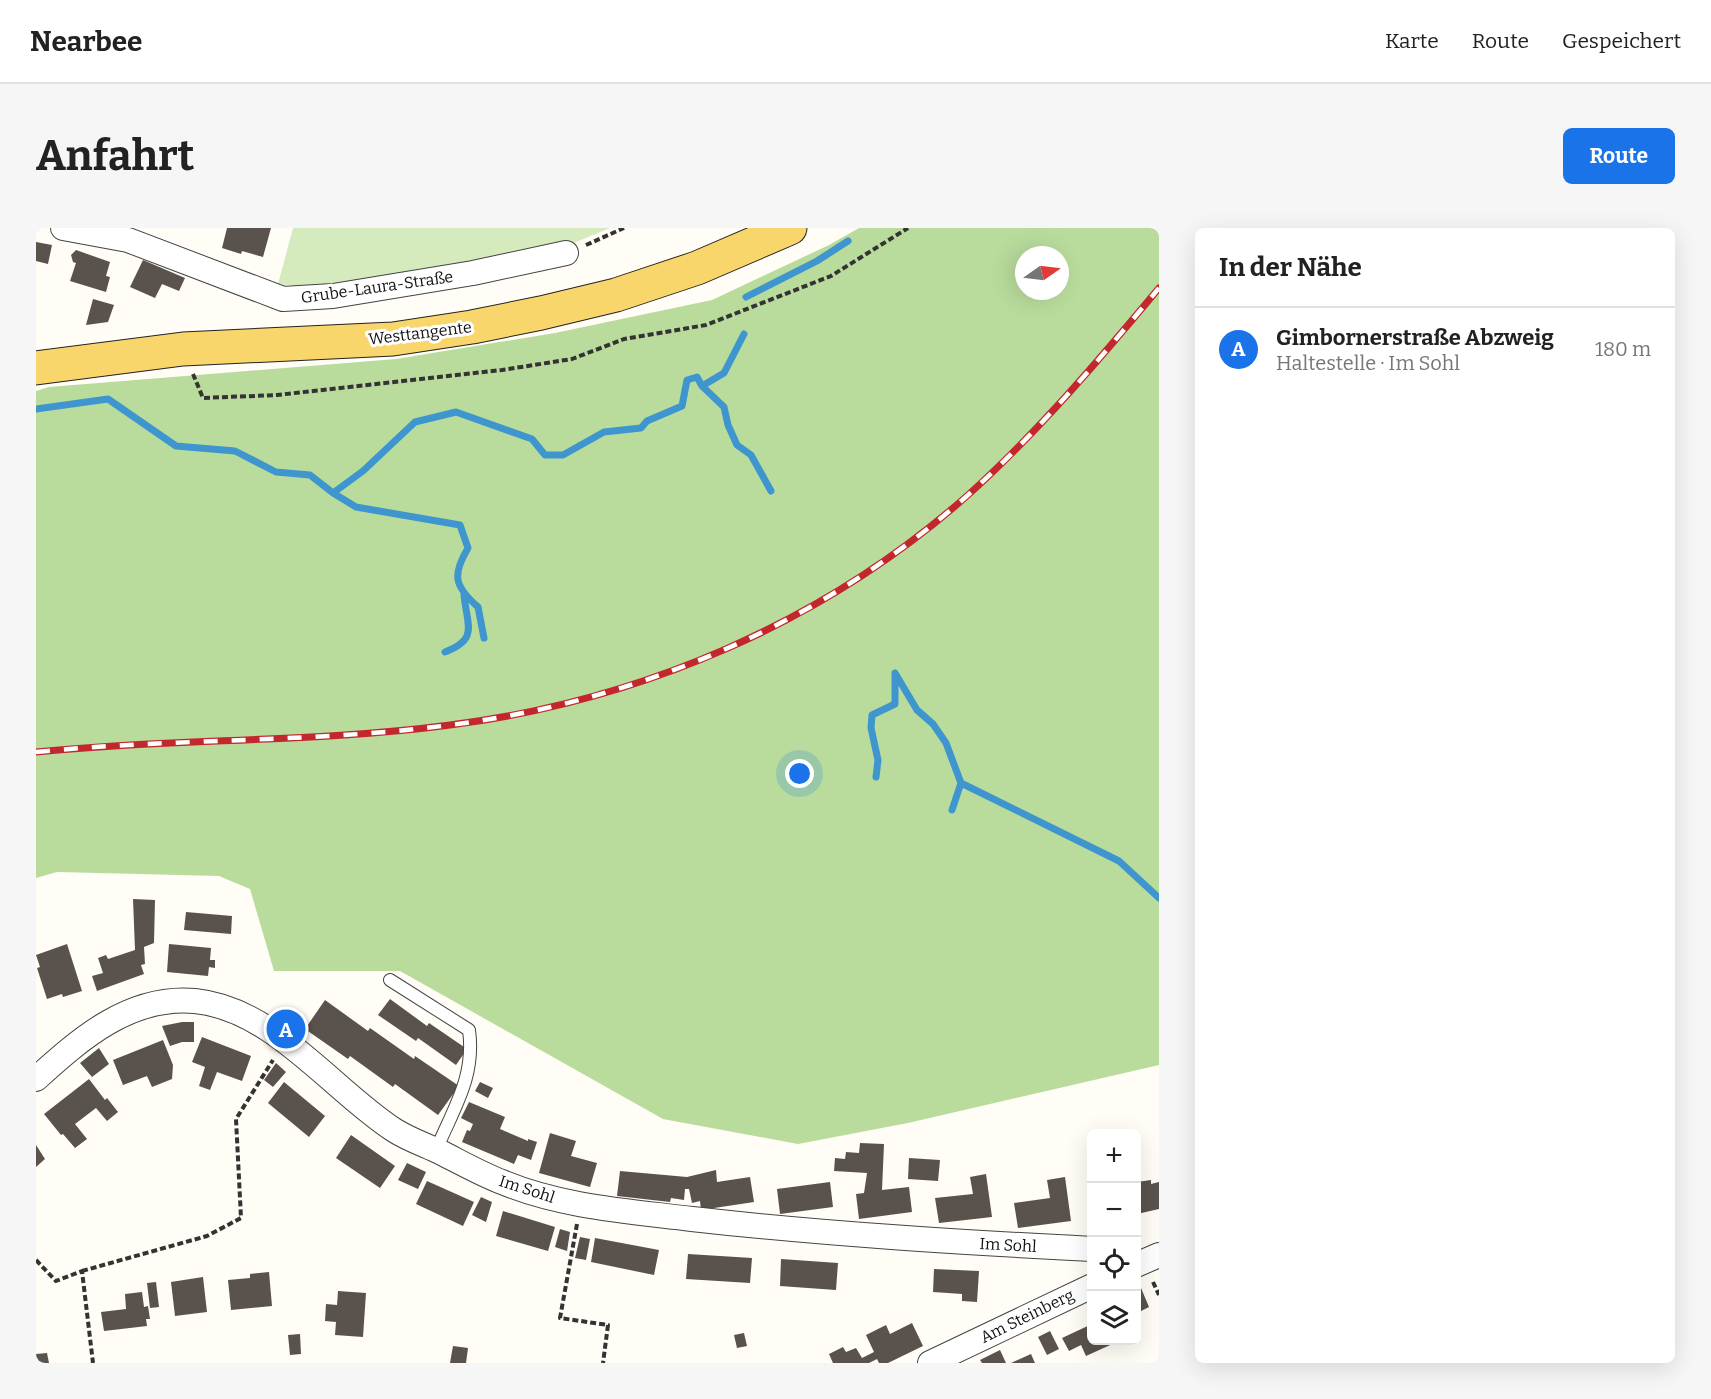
<!DOCTYPE html>
<html lang="de">
<head>
<meta charset="utf-8">
<style>
  :root { --surface:#fff; --page:#f6f6f6; --text:#222; --muted:#767676; --line:#e0e0e0; --accent:#1a73e8 }
  body { margin:0; font-family:Bitter,serif; background:var(--page); color:var(--text) }
  .controls { position:absolute; right:18px; bottom:18px; display:grid; overflow:hidden; border-radius:9px; box-shadow:0 6px 24px #0002 }
  .controls button { width:54px; height:54px; display:grid; place-items:center; padding:0; border:0; border-bottom:2px solid var(--line); background:var(--surface); color:var(--text); font:30px sans-serif }
  .compass { position:absolute; left:979px; top:18px; width:54px; height:54px; border-radius:50%; background:var(--surface); box-shadow:0 6px 24px #0002; rotate:76deg }
  .you { position:absolute; left:764px; top:546px; width:21px; height:21px; margin:-15px; border:4px solid #fff; border-radius:50%; background:#1a73e8; box-shadow:0 0 0 9px #1a73e833 }
  .badge { display:grid; place-items:center; width:39px; height:39px; border-radius:50%; background:var(--accent); color:#fff; font-size:20px; font-weight:700 }
  .pin { position:absolute; translate:-50% -50%; border:3px solid #fff; box-shadow:0 2px 6px #0006 }
  .list { margin:0; padding:0; list-style:none }
  h2 { display:flex; justify-content:space-between; align-items:center; height:78px; margin:0; padding:0 24px; font-size:26px }
  h2 small { font-size:20px; font-weight:400; color:var(--muted) }
  .list li { display:grid; grid-template-columns:39px 1fr auto; gap:18px; align-items:center; box-sizing:border-box; height:84px; padding:0 24px; border-top:2px solid var(--line) }
  .list b { display:block; font-size:22px; white-space:nowrap }
  .list p { margin:0; font-size:20px; white-space:nowrap; color:var(--muted) }
  .list em { font-size:20px; font-style:normal; color:var(--muted) }
  .icon { flex:none; width:33px; height:33px; fill:none; stroke:currentColor; stroke-width:2; stroke-linecap:round; stroke-linejoin:round }
  .map { position:relative; flex:none; width:1123px; height:1135px; overflow:hidden; border-radius:9px }
  header { display:flex; align-items:center; gap:36px; box-sizing:border-box; height:84px; padding:0 30px; background:var(--surface); border-bottom:2px solid var(--line) }
  header strong { font-size:28px }
  nav { display:flex; gap:33px; margin-inline-start:auto; font-size:21px }
  .intro { display:flex; align-items:center; justify-content:space-between; box-sizing:border-box; height:144px; padding:0 36px }
  h1 { margin:0; font-size:42px }
  .button { padding:15px 27px; border-radius:9px; background:var(--accent); color:#fff; font-size:21px; font-weight:700 }
  main { display:flex; gap:36px; padding:0 36px }
  aside { flex:1; background:var(--surface); border-radius:9px; box-shadow:0 6px 24px #0002 }
  .map>svg:first-child { display:block }
  .green { fill:#d5ebbd }
  .forest { fill:#b9dc9c; fill-rule:evenodd }
  .lines { fill:none; stroke-linecap:round; stroke-linejoin:round }
  .stream { stroke:#3f96cf; stroke-width:7 }
  .building { fill:#5a524d }
  .lane-casing { stroke:#444; stroke-width:14 }
  .street-casing { stroke:#444; stroke-width:26 }
  .primary-casing { stroke:#222; stroke-width:35 }
  .path { stroke:#333; stroke-width:4; stroke-dasharray:6 3; stroke-linecap:butt }
  .lane { stroke:#fff; stroke-width:12 }
  .street { stroke:#fff; stroke-width:24 }
  .primary { stroke:#f9d66b; stroke-width:33 }
  .rail-casing { stroke:#c4262e; stroke-width:7 }
  .rail { stroke:#fff; stroke-width:4.5; stroke-dasharray:14; stroke-linecap:butt }
  .labels { text-anchor:middle; dominant-baseline:central; stroke-width:6; stroke-linejoin:round; paint-order:stroke }
  .street-label { font-size:16px; fill:#111; stroke:#fff }
</style>
</head>
<body>
<header>
<strong>Nearbee</strong>
<nav><a>Karte</a><a>Route</a><a>Gespeichert</a></nav>
</header>
<div class="intro"><h1>Anfahrt</h1><a class="button">Route</a></div>
<main>
<div class="map">
<svg width="1123" height="1135" viewBox="0 0 1123 1135">
  <rect width="100%" height="100%" fill="#fffdf5"/>
  <path class="green" d="M257,0H574L528,19L298,62L242,56Z"/>
  <path class="forest" d="M823,0H1123V837L872,895L762,916L627,891L364,743H238L214,661L183,648L21,644L0,650V163L13,159L360,131L519,105L676,72L793,17ZM988,27H1024V63H988Z"/>
  <g class="lines">
    <path class="stream" d="M710,69L781,33L812,13
      M666,158L688,179L692,197L701,217L715,227L735,263
      M0,181L72,171L140,218L199,223L240,244L274,247L297,265L327,243L379,194L420,184L496,211L509,227H527L568,204L605,200L611,193L646,178L651,152L661,149L666,158L688,145L708,106
      M297,265L320,279L424,297L432,320C416,347 418,358 442,379L448,410
      M409,424C443,411 431,398 428,367
      M859,445L881,482L897,496L910,515L925,555L1083,633L1123,670
      M840,549L842,532L835,500L836,487L859,476V447
      M916,582L925,555"/>
  </g>
  <path class="building" d="M191,0H235L227,29L206,23L205,26L186,20Z
    M0,14L16,17L12,36L0,33Z
    M40,22L74,34L70,48L74,49L70,64L34,53L40,35L37,34L35,27Z
    M107,32L149,50L143,63L126,56L119,70L94,59Z
    M57,71L78,77L72,94L50,97Z
    M97,671L119,672L118,715L108,719L109,736L105,737L108,746L61,763L56,748L67,745L62,730L70,727L72,731L99,722Z
    M150,684L196,688L195,706L148,702Z
    M31,716L46,763L27,769L26,766L11,771L1,740L4,739L0,727Z
    M133,716L175,720L174,732H179V740L173,739L172,748L131,744Z
    M354,771L391,798L393,795L431,821L420,837L382,810L380,813L342,787Z
    M289,772L332,803L334,800L378,831L379,828L423,858L402,887L359,856L357,859L314,828L312,831L269,801Z
    M146,794H158V814H146L134,818L126,798Z
    M166,809L215,828L206,853L181,844L174,862L163,858L169,839L156,834Z
    M127,812L137,837L136,851L116,859L111,848L87,857L77,832Z
    M63,820L73,836L56,849L44,835Z
    M240,835L250,844L237,859L228,852Z
    M53,851L69,872L71,870L82,884L71,893L60,880L39,896L51,911L39,920L27,906L25,907L8,886Z
    M248,854L289,888L273,909L232,875Z
    M444,854L457,860L452,870L439,863Z
    M433,874L469,889L464,901L492,913V911L501,914L495,932L482,927L478,936L426,914L431,902L434,903L437,896L425,890Z
    M514,905L540,913L535,928L561,935L554,959L503,945Z
    M315,907L359,938L344,960L300,930Z
    M824,915L848,916L846,962L873,959L876,984L823,991L820,966L828,965L831,945L798,943L799,930L809,931L810,924L823,925Z
    M0,917L9,931L0,939Z
    M873,930L904,932L902,953L872,951Z
    M371,935L390,944L382,961L362,952Z
    M680,942L681,954L714,949L718,974L665,982L664,973L656,975L653,961H649L648,972L635,970L634,974L581,968L584,943L651,949Z
    M950,946L956,989L903,995L899,970L937,966L934,949Z
    M1029,949L1035,993L982,1000L978,975L1014,970L1011,952Z
    M1115,952V956L1123,954V981L1101,986V954Z
    M391,953L438,974L427,998L380,976Z
    M794,954L797,979L744,986L741,961Z
    M445,969L456,974L450,994L436,987Z
    M467,983L519,999L512,1023L460,1008Z
    M524,1001L534,1004L531,1023L519,1019Z
    M544,1009L554,1011L550,1032L539,1030Z
    M559,1010L623,1022L618,1047L555,1034Z
    M652,1026L716,1030L714,1055L650,1051Z
    M745,1031L802,1035L800,1062L744,1058Z
    M898,1041L943,1043L941,1074L926,1073V1066L897,1064Z
    M233,1044L236,1078L195,1082L192,1052L214,1050V1046Z
    M167,1049L171,1084L139,1088L135,1054Z
    M120,1054L123,1079L114,1080L111,1055Z
    M1105,1060L1113,1079L1101,1085V1062Z
    M302,1063L330,1065L327,1109L299,1107L300,1094L289,1093L290,1076L301,1077Z
    M106,1064L108,1079L112,1078L114,1091H110L111,1098L68,1103L65,1084L90,1081L89,1066Z
    M876,1095L887,1118L852,1135H843L841,1131L833,1135H797L793,1126L807,1119L810,1124L820,1120L826,1130L838,1124L830,1107L850,1097L854,1106Z
    M1056,1096V1113H1083L1050,1128L1045,1117L1033,1123L1026,1110Z
    M1014,1103L1023,1121L1011,1127L1002,1109Z
    M708,1105L711,1118L701,1120L698,1107Z
    M264,1106L265,1126L254,1127L252,1107Z
    M417,1118L432,1120L430,1135H414Z
    M964,1122L970,1135H946L944,1132Z
    M11,1125L13,1135H0V1126Z
    M995,1126L999,1135H975Z"/>
  <g class="lines">
    <g class="lane-casing">
      <path id="lane" d="M354,752L433,802C439,845 421,875 404,913L397,921"/>
    </g>
    <g class="street-casing">
      <path id="street" d="M27,0L92,12L247,71L297,68L437,45L530,25
        M0,851C44,811 94,767 159,773C238,781 295,861 358,902C372,911 389,917 404,924C424,934 445,946 466,954C526,979 592,983 656,991C789,1006 922,1014 1056,1021
        M1100,1037L1123,1027
        M894,1135L1056,1058"/>
    </g>
    <g class="primary-casing">
      <path id="primary" d="M0,140L147,121L357,111L436,99L505,85L580,67L661,40L754,0"/>
    </g>
    <path class="path" d="M550,17L588,0
      M157,146L167,170L241,167L466,142L536,131L588,111L670,97L795,48L872,0
      M541,996L524,1090L572,1097L567,1135
      M0,1032L20,1053L46,1043L57,1135
      M46,1043L171,1008L205,990L200,891L237,832
      M1117,1054L1123,1067"/>
    <use href="#lane" class="lane"/>
    <use href="#street" class="street"/>
    <use href="#primary" class="primary"/>
    <g class="rail-casing">
      <path id="rail" d="M0,524C138,510 277,515 414,497C604,473 789,394 932,267C1002,204 1063,132 1123,60"/>
    </g>
    <use href="#rail" class="rail"/>
  </g>
  <g class="labels">
    <g class="street-label">
      <text transform="translate(341 59) rotate(-8)">Grube-Laura-Straße</text>
      <text transform="translate(384 105) rotate(-7)">Westtangente</text>
      <text transform="translate(491 961) rotate(18)">Im Sohl</text>
      <text transform="translate(972 1017) rotate(3)">Im Sohl</text>
      <text transform="translate(991 1088) rotate(-26)">Am Steinberg</text>
    </g>
  </g>
</svg>
<div class="controls">
<button>+</button>
<button>−</button>
<button><svg class="icon" aria-label="locate" viewBox="0 0 24 24"><circle cx="12" cy="12" r="6"/><path d="M12 2v4M12 18v4M2 12h4M18 12h4"/></svg></button>
<button><svg class="icon" aria-label="layers" viewBox="0 0 24 24"><path d="M12 4l9 5-9 5-9-5zM3 14l9 5 9-5"/></svg></button>
</div>
<svg class="compass" viewBox="-18 -18 36 36"><path d="M0-13l5 13h-10z" fill="#e53935"/><path d="M0 13l5-13h-10z" fill="#767676"/></svg>
<div class="you"></div>
<div class="pin badge" style="left:250px;top:801px">A</div>
</div>
<aside>
<h2>In der Nähe<small></small></h2>
<ul class="list">
<li><span class="badge">A</span><div><b>Gimbornerstraße Abzweig</b><p>Haltestelle · Im Sohl</p></div><em>180 m</em></li>
</ul>
</aside>
</main>
</body>
</html>
